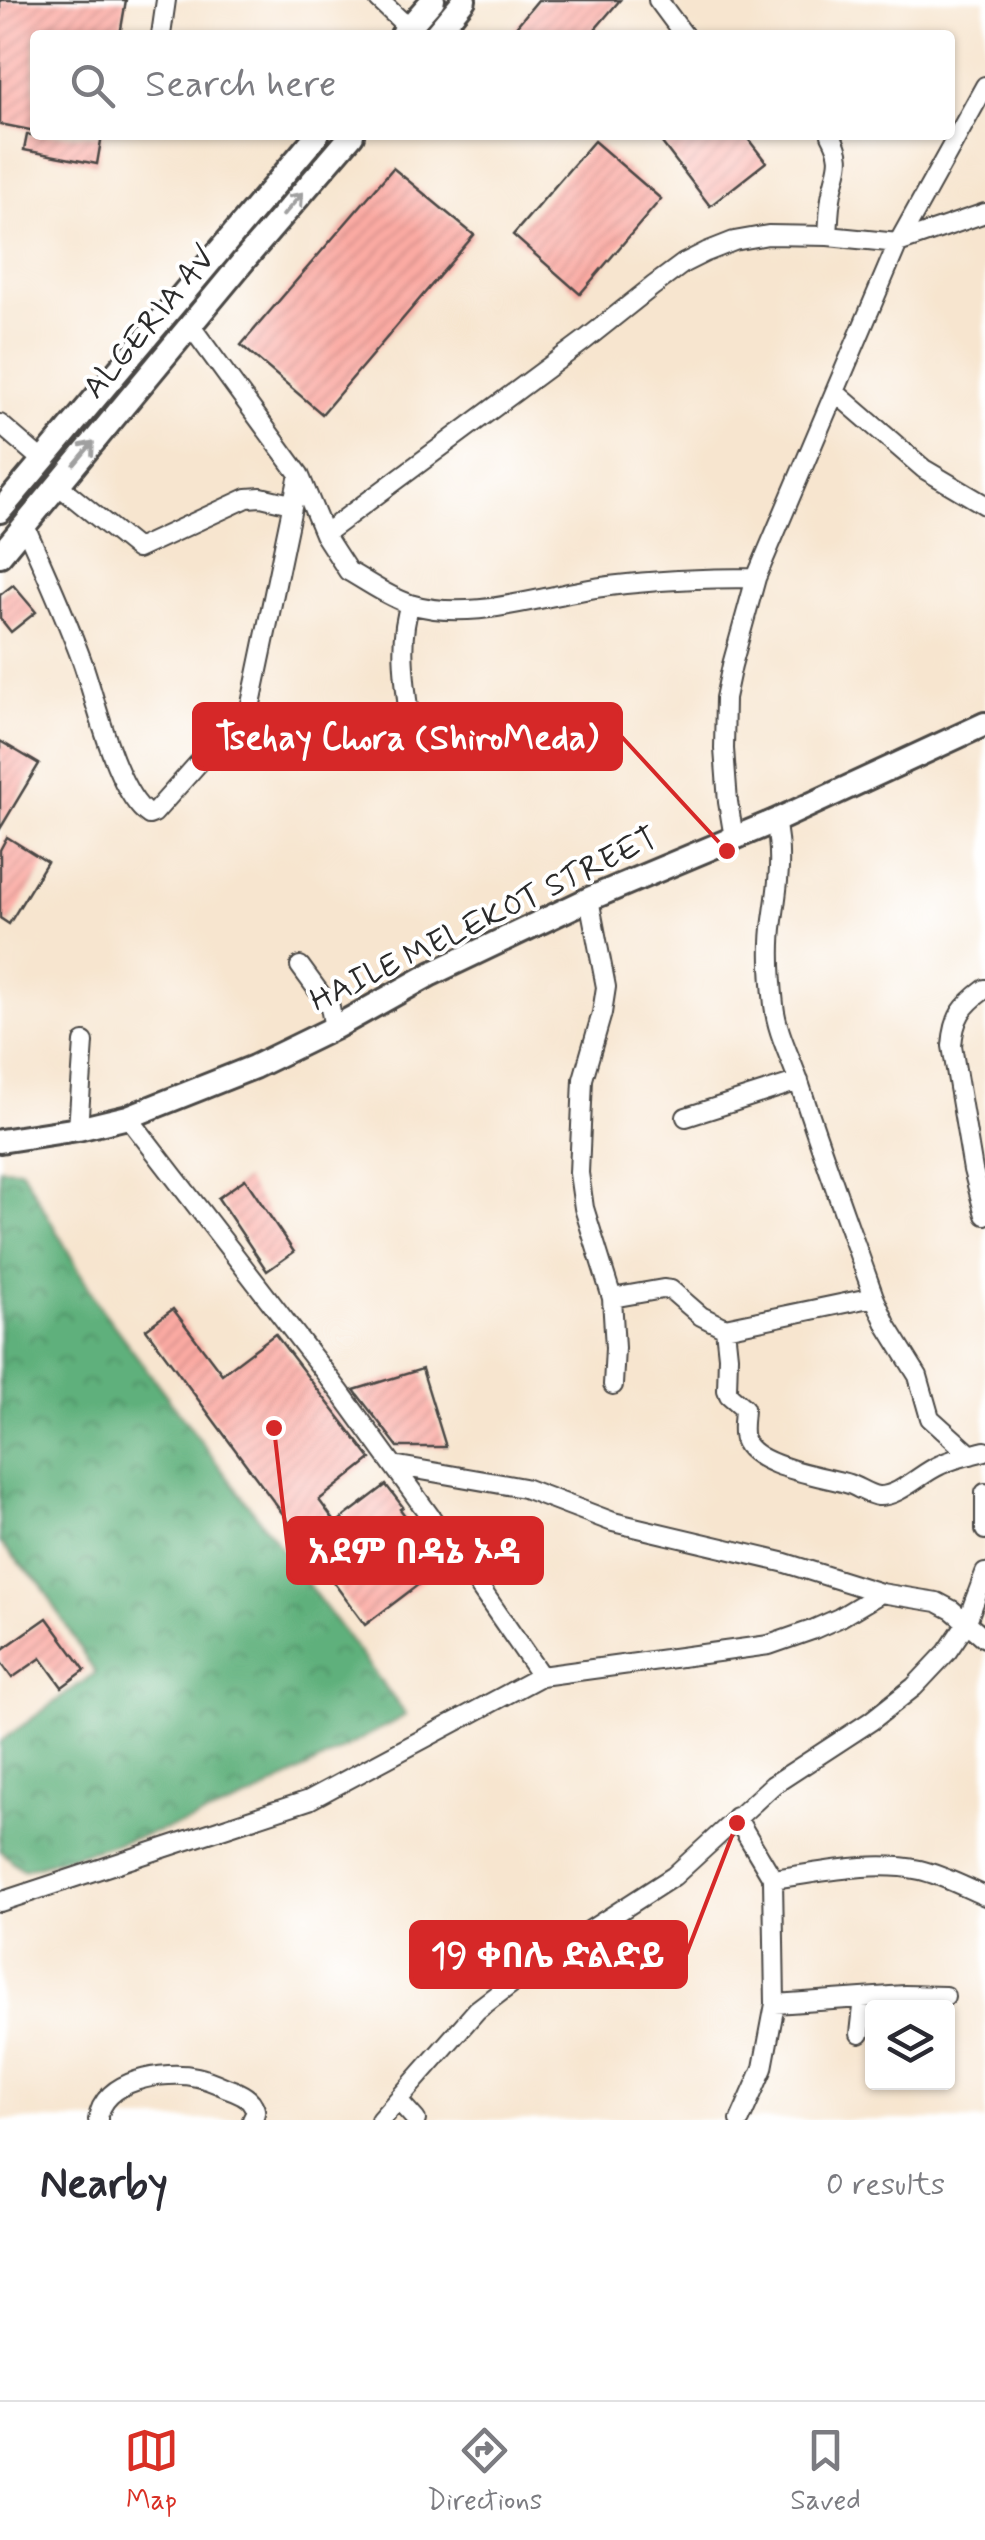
<!DOCTYPE html>
<html lang="en">
<head>
<meta charset="utf-8">
<style>
  :root { --surface:#fff; --page:#f2f2f3; --text:#2b2b33; --muted:#7c7c81; --line:#e1e1e2; --accent:#d93025 }
  body { margin:0; font-family:Mynerve,"Noto Sans Ethiopic",sans-serif; background:var(--page); color:var(--text) }
  .controls { position:absolute; right:30px; bottom:30px; display:grid; overflow:hidden; border-radius:10px; box-shadow:0 2px 8px #0004 }
  .controls button { width:90px; height:90px; display:grid; place-items:center; padding:0; border:0; border-bottom:2px solid var(--line); background:var(--surface); color:var(--text); font:50px sans-serif }
  .list { margin:0; padding:0; list-style:none }
  h2 { display:flex; justify-content:space-between; align-items:center; height:130px; margin:0; padding:0 40px; font-size:42px }
  h2 small { font-size:32px; font-weight:400; color:var(--muted) }
  .icon { flex:none; width:55px; height:55px; fill:none; stroke:currentColor; stroke-width:2; stroke-linecap:round; stroke-linejoin:round }
  .map { position:relative; flex:none; width:985px; height:2120px; overflow:hidden }
  .search { position:absolute; background:var(--surface); box-shadow:0 2px 8px #0004; left:30px; right:30px; top:30px; height:110px; display:flex; align-items:center; gap:25px; box-sizing:border-box; padding:0 35px; border-radius:10px; color:var(--muted); font-size:38px }
  .sheet { height:280px; background:var(--surface) }
  nav { display:flex; justify-content:space-around; align-items:center; box-sizing:border-box; height:140px; border-top:2px solid var(--line); background:var(--surface); font-size:28px; color:var(--muted) }
  nav a { display:grid; justify-items:center; gap:5px }
  nav .on { color:var(--accent) }
  .map>svg:first-child { display:block }
  .forest { fill:url(#forest-crowns); stroke:#456e54; stroke-width:2.5 }
  .building { fill:url(#building-hatch) }
  .lines { fill:none; stroke-linecap:round; stroke-linejoin:round }
  .minor-casing { stroke:#4a4744; stroke-width:22 }
  .major-casing { stroke:#4a4744; stroke-width:28 }
  .minor { stroke:#fff; stroke-width:18 }
  .major { stroke:#fff; stroke-width:22 }
  .oneway { stroke:#a0a0a0 }
  .labels { text-anchor:middle; dominant-baseline:central; stroke-width:8; stroke-linejoin:round; paint-order:stroke }
  .street-label { font-size:32px; fill:#2b2b2b; stroke:#fff }
  .leader { fill:none; stroke:#d62828; stroke-width:4 }
  .callout-dot { fill:#d62828; stroke:#fff; stroke-width:4 }
  .callout { fill:#d62828; stroke:#d62828; stroke-width:4 }
  .callout-label { font-size:35px; text-anchor:middle; font-weight:bold; fill:#fff }
</style>
</head>
<body>
<div class="map">
<svg width="985" height="2120" viewBox="0 0 985 2120">
  <defs>
    <pattern id="forest-crowns" width="20" height="18" patternUnits="userSpaceOnUse" patternTransform="scale(2.5)"><rect width="20" height="18" fill="#5fb07c"/><path d="M2 6a3 3 0 1 1 6 0M12 15a3 3 0 1 1 6 0" fill="none" stroke="#4f8f66"/></pattern>
    <pattern id="building-hatch" width="6" height="6" patternUnits="userSpaceOnUse" patternTransform="scale(2.5)"><rect width="6" height="6" fill="#fbaaa3"/><path d="M-1 1l2-2M0 6l6-6M5 7l2-2" fill="none" stroke="#d7928c"/></pattern>
  </defs>
  <rect width="100%" height="100%" fill="#fff"/>
  <filter id="ink" filterUnits="userSpaceOnUse"><feTurbulence type="fractalNoise" baseFrequency=".01" numOctaves="2"/><feDisplacementMap in="SourceGraphic" scale="20" xChannelSelector="R" yChannelSelector="G"/><feConvolveMatrix kernelMatrix="1 2 1 2 8 2 1 2 1" color-interpolation-filters="sRGB"/></filter>
  <filter id="wash" filterUnits="userSpaceOnUse"><feTurbulence type="fractalNoise" baseFrequency=".0048" numOctaves="4" result="noise"/><feDisplacementMap in="SourceGraphic" scale="40" xChannelSelector="R" yChannelSelector="G"/><feGaussianBlur stdDeviation="2.25" result="paint"/><feColorMatrix in="noise" values="0 0 0 0 0 0 0 0 0 0 0 0 0 0 0 0 0 1.4 0 .05"/><feComposite in="paint" operator="in"/></filter>
  <g filter="url(#wash)">
    <rect width="100%" height="100%" fill="#f7e5cf"/>
    <path class="forest" d="M0,1168L21,1169L100,1307L406,1715L253,1797L187,1823L23,1870L0,1850V1742L95,1673L41,1584L0,1543Z"/>
    <g id="blocks">
      <path class="building" d="M0,0H126L120,35H35V131L0,124Z
        M538,0H620L590,35H509Z
        M27,135H102L97,164L24,150Z
        M656,135H745L766,162L710,206Z
        M594,141L661,199L580,294L513,235Z
        M393,168L474,235L322,414L241,345Z
        M13,585L36,612L11,632L0,618V595Z
        M0,741L39,764L0,829Z
        M7,837L47,862L9,924L0,918V850Z
        M245,1179L294,1252L267,1271L218,1198Z
        M173,1309L222,1374L275,1334L371,1459L319,1500L336,1523L386,1485L403,1507L400,1509L443,1566L365,1625L146,1329Z
        M422,1369L446,1447H398L354,1390Z
        M47,1618L85,1670L62,1687L41,1658L12,1678L0,1661V1651Z"/>
    </g>
  </g>
  <g filter="url(#ink)">
    <use href="#blocks" fill-opacity="0" stroke="#4a4744" stroke-width="2.5"/>
    <g class="lines">
      <g class="minor-casing">
        <path id="minor" d="M379,0L415,34
          M658,0L684,35
          M161,35L166,0
          M828,236C829,222 829,207 832,193C837,166 845,161 831,135
          M190,325L299,474L324,534L348,571C368,582 388,597 410,604C473,623 545,594 609,586C657,580 707,578 756,578
          M836,393L924,469L985,505
          M0,424L43,461
          M58,485L137,549L247,498L261,497L291,504
          M25,526C45,571 65,615 82,661C96,700 116,793 149,815L154,813L203,758L247,723L299,474
          M324,534L585,340L653,286L684,263L706,252L734,241L768,235L828,236L898,243L985,213
          M409,717C405,680 398,640 410,604
          M775,821C783,857 778,884 773,920C769,947 771,978 774,1005C777,1033 791,1058 800,1085C823,1156 849,1226 874,1297L725,1328L728,1356L727,1390L729,1395L744,1408C744,1417 741,1430 744,1439C753,1467 824,1476 849,1484C858,1487 868,1495 878,1496C899,1497 921,1473 940,1465C954,1458 970,1455 985,1451
          M734,838L728,802L724,749L725,698L732,665L756,578L898,243L985,86
          M589,899L606,987L602,1013L583,1079L579,1173L584,1208L612,1298L663,1289L671,1290L701,1316L725,1328
          M300,966L330,1007L334,1028
          M985,989C962,1006 954,1017 952,1046L973,1170L985,1215
          M128,1117L340,1392L443,1534L541,1676
          M686,1117L799,1081
          M78,1129L84,1042
          M874,1297L887,1326L918,1376L930,1418L971,1455
          M612,1298L615,1348L613,1385
          M393,1465L524,1488L613,1522L782,1562L881,1593
          M985,1493V1530
          M736,1817L773,1879L775,2004L763,2068L740,2120
          M773,1879C820,1873 872,1860 920,1870C942,1875 964,1887 985,1896
          M0,1902L309,1800L541,1676L769,1645L812,1630L839,1618L881,1593L937,1602L952,1610L985,1638
          M775,2004L905,1995L945,1996
          M860,2034L864,1998
          M399,2101L416,2120
          M98,2120C102,2079 165,2070 197,2077C207,2079 218,2084 227,2088C236,2091 249,2096 253,2105C257,2112 255,2114 252,2120
          M380,2120L477,2010L536,1965L674,1876L773,1785L871,1721L914,1687L947,1652L966,1624L985,1573"/>
      </g>
      <g class="major-casing">
        <path id="major" d="M402,35L433,0
          M435,35L464,0
          M0,511L317,135
          M0,555L246,258L352,135
          M0,1141L78,1129L128,1117L254,1067L334,1028L431,974L589,899L775,821L985,724"/>
      </g>
      <use href="#minor" class="minor"/>
      <use href="#major" class="major"/>
    </g>
    <defs><path id="oneway-shaft" d="M-6 0H5M1.5-3L5.5 0L1.5 3" fill="none" stroke-width="1.6" stroke-linecap="round" stroke-linejoin="round" transform="scale(2.5)"/></defs>
    <g class="oneway">
      <use href="#oneway-shaft" transform="translate(293 204) rotate(-49)"/>
      <use href="#oneway-shaft" transform="translate(84 453) rotate(-50)"/>
    </g>
  </g>
  <g class="labels">
    <g class="street-label">
      <text transform="translate(150 323) rotate(-50)">ALGERIA AV</text>
      <text transform="translate(484 920) rotate(-26)">HAILE MELEKOT STREET</text>
    </g>
  </g>
  <path class="leader" d="M727 851L621 736M274 1428L288 1551M737 1823L686 1955"/>
  <g class="callout-dot">
    <circle cx="727" cy="851" r="10"/>
    <circle cx="274" cy="1428" r="10"/>
    <circle cx="737" cy="1823" r="10"/>
  </g>
  <g class="callout">
    <rect x="194" y="704" width="427" height="65" rx="10"/>
    <rect x="288" y="1518" width="254" height="65" rx="10"/>
    <rect x="411" y="1922" width="275" height="65" rx="10"/>
  </g>
  <g class="callout-label">
    <text x="407" y="749">Tsehay Chora (ShiroMeda)</text>
    <text x="415" y="1563">አደም በዳኔ ኦዳ</text>
    <text x="548" y="1967">19 ቀበሌ ድልድይ</text>
  </g>
</svg>
<div class="controls">
<button><svg class="icon" aria-label="layers" viewBox="0 0 24 24"><path d="M12 4l9 5-9 5-9-5zM3 14l9 5 9-5"/></svg></button>
</div>
<div class="search"><svg class="icon" aria-label="search" viewBox="0 0 24 24"><circle cx="10" cy="10" r="6"/><path d="M15 15l6 6"/></svg>Search here</div>
</div>
<section class="sheet">
<h2>Nearby<small>0 results</small></h2>
<ul class="list">
</ul>
</section>
<nav>
<a class="on"><svg class="icon" aria-label="map" viewBox="0 0 24 24"><path d="M3 6l6-2 6 2 6-2v14l-6 2-6-2-6 2zM9 4v14M15 6v14"/></svg>Map</a>
<a><svg class="icon" aria-label="directions" viewBox="0 0 24 24"><path d="M12 3l9 9-9 9-9-9zM9 14v-3h6M13 9l2 2-2 2"/></svg>Directions</a>
<a><svg class="icon" aria-label="saved" viewBox="0 0 24 24"><path d="M7 4h10v16l-5-4-5 4z"/></svg>Saved</a>
</nav>
</body>
</html>
